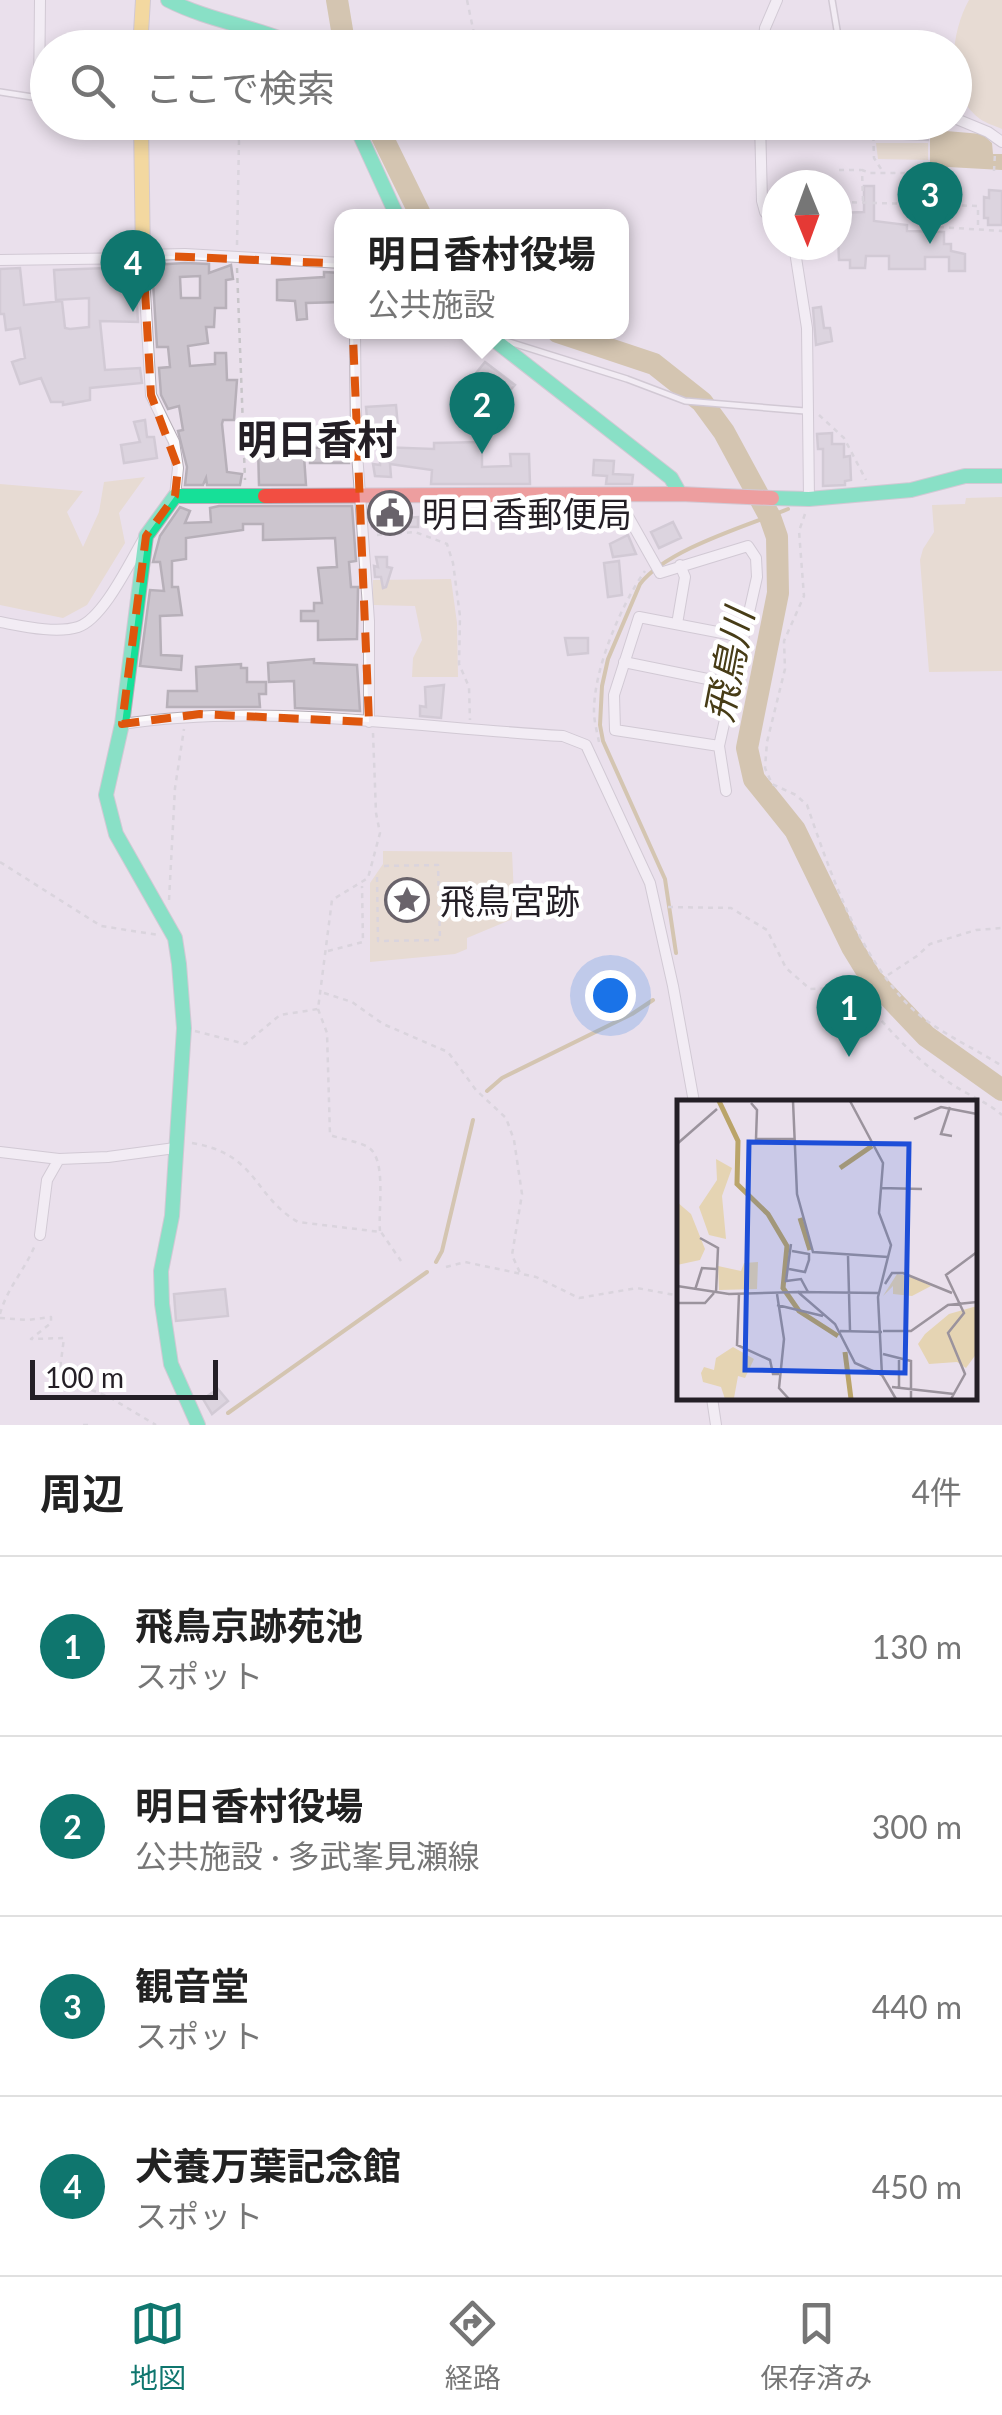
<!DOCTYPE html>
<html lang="ja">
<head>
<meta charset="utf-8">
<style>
  :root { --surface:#fff; --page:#f6f6f6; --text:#222; --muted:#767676; --line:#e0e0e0; --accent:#0f766e }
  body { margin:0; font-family:Lato,"Noto Sans JP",sans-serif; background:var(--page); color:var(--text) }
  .compass { position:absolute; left:762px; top:170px; width:90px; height:90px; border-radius:50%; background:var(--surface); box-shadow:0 5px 15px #0003; rotate:179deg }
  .scale { position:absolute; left:30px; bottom:25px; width:188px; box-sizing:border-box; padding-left:10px; border:5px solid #241f26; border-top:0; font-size:28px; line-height:35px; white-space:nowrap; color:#241f26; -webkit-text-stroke:8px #fff; paint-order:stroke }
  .you { position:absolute; left:610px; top:995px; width:35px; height:35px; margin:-25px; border:8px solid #fff; border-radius:50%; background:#1a73e8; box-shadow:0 0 0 15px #1a73e833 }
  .badge { display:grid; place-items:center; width:65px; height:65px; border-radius:50%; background:var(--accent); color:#fff; font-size:32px; font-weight:700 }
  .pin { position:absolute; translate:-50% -82px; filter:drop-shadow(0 2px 5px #0008) }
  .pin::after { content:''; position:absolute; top:52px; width:35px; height:30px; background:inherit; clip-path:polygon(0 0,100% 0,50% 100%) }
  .popup { position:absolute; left:334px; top:209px; width:295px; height:130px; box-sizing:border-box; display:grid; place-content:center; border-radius:20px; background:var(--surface); filter:drop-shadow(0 2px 8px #0005); font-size:32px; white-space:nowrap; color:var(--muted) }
  .popup b { font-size:38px; color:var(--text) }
  .popup::after { content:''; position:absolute; left:50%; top:100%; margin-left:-20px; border:20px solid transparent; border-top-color:var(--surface) }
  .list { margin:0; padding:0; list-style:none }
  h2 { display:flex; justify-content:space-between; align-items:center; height:130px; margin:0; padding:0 40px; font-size:42px }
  h2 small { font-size:32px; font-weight:400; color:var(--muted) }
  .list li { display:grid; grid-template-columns:65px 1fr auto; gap:30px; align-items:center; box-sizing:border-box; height:180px; padding:0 40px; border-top:2px solid var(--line) }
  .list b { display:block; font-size:38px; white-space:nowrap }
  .list p { margin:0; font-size:32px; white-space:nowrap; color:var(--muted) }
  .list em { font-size:32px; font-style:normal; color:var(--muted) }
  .icon { flex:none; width:55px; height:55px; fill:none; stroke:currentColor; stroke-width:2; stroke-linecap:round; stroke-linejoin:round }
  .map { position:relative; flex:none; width:1002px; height:1425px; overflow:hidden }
  .search { position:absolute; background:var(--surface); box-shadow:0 5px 15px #0003; left:30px; right:30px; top:30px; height:110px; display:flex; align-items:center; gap:25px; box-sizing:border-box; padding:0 35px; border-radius:55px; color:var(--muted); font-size:38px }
  .sheet { height:850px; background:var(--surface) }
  nav { display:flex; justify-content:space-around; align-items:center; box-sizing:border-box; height:140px; border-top:2px solid var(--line); background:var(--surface); font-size:28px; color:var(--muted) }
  nav a { display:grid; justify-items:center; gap:5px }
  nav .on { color:var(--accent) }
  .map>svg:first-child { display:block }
  .green { fill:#e5d4b3 }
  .water { fill:#baa469 }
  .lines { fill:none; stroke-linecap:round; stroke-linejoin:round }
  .stream { stroke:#baa469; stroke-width:4 }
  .river { stroke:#baa469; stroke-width:22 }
  .building { fill:#ccc5ce; stroke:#b7b0b9; stroke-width:2.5; fill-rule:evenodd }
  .lane-casing { stroke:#b5adb6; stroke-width:8 }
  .street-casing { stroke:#b5adb6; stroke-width:12 }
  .fast-casing { stroke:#b5adb6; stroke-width:16 }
  .slow-casing { stroke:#b5adb6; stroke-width:16 }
  .jam-casing { stroke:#b5adb6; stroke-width:16 }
  .path { stroke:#c8c5c9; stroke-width:2.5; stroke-dasharray:5 5; stroke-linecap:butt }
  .lane { stroke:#fcfafc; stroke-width:5 }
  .street { stroke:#fcfafc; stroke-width:10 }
  .fast { stroke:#16e098; stroke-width:14 }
  .slow { stroke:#ffcf43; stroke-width:14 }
  .jam { stroke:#f24e42; stroke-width:14 }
  .marked { fill:none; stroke:#de560d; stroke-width:8; stroke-dasharray:20 12; stroke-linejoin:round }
  .labels { text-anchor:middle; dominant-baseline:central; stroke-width:9; stroke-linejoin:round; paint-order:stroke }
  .poi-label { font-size:35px; fill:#241f26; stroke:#fff; text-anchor:start }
  .water-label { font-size:38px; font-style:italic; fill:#473c16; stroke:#fff }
  .quarter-label { font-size:40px; font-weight:bold; fill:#241f26; stroke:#fff }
  .inset-river { fill:none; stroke:#baa469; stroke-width:5 }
  .inset-road { fill:none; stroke:#9b939d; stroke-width:2.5 }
  .view { fill:#1d4ed8; fill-opacity:0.15; stroke:#1d4ed8; stroke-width:5 }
  .inset-edge { fill:none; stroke:#241f26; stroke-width:5 }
</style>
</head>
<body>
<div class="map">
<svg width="1002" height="1425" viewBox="0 0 1002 1425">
  <rect width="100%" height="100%" fill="#eae0ec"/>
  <path class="green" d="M969,0H1002V129C995,126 986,123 980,119C944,92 950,34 969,0Z
    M876,143H928V160L878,159Z
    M145,477L119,513L125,543L87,605L63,618L0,605V484L83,491L67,512L83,547L99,512L104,482Z
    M1002,497V671L929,672L920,560L923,549L934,532L932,505L965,504L966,498Z
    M451,579L457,623L458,677H412L413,658L422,640L415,606L373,605V580Z
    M383,851L512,852L515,918L467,938V949L455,954L370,962V883L383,864Z"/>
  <path class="water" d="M934,130L982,134L992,143L993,154H1002V170L930,166V136H934Z"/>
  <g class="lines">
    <path class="stream" d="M676,953L665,879L603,741L600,725L602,686L608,659L640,584C667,549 747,526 788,509
      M487,1091L502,1078L632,1014L653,1000
      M436,1262L442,1251L473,1120
      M228,1413L427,1272"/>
    <path class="river" d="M337,0L345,48
      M375,122L421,216
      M558,332L654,364L702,402L724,432L770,517L777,537L778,593L747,748L754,779L795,830L852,947L871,978L926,1036L1002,1090"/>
  </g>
  <path class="building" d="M846,122H933V134H928V140L846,136Z
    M938,177H955V199H938Z
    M864,186H874V221L907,225V231L944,232V244H951V251L965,254V271H949V257H925V269H889V256H866L865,268H850V260H839L837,213L864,212Z
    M989,190L1002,191V225H988V218H984V197L989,198Z
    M185,263L209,264V273L231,265L233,279L226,280V308H215L214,327H206L208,343L188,346L190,366L215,364V353H226L227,380H237L234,420H223L222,424L227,472L242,474L240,485H207L206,478L203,485H185L187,467L178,431L183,430L179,406L168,409L161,395L159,368L170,367L168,347H157L152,265ZM200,276V298H181L180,277Z
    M135,267L138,322L100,321L105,370L140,368L142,383L90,388V400L63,405V402H51L41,378L20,384L12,362L25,358L20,328L6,330L4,314H0V269L20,268L24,305L62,301L65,328L70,329L89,327V298L56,300L54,270Z
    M324,272L342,273L341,302L306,303L307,319L297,320L295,301L277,300V280L324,277Z
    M821,307L824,328H830L832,341L816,345L813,308Z
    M485,362L515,385L490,412L465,387Z
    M396,405L398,427L368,429L366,407Z
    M145,420L147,437H154L157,458L124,463L121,445L140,442L134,422Z
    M832,433V444H844V457L850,456L851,480L845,481V485L823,486V449H818L817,434Z
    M482,442V467L511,466L510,454H529L530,484H431L432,470L390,464L391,477L375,476L373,464L380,465V447L434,449V443Z
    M258,447H273V459L304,456L306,485H259Z
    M348,447L349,463H310V448Z
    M594,460L614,461L613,474L633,475L632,484H606L607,476L593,475Z
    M593,505H612L616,513L564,526V512Z
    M219,506H352L356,561L349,562L351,587H358L357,639L318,640V621H301V611H314V603H322L318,568L337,567L335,538L263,540V524H243V530L186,538V559L172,561V587H178L182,615L160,616L161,655L182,656L181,670L140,666L150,590L164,591L160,562H153L160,536L180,507L190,511L185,523L211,522L210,508Z
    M372,506H403V518L418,517V527H372Z
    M673,522L681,538L659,548L651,532Z
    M628,535L636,554L613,557L610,544Z
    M376,557H387V567L392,568L386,587L383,588L381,577H375L374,566L378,567Z
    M619,561L622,595L608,597L604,563Z
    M565,638H588V653L568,655Z
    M314,659V663L357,665L360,711L295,708L294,681L269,682L268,663Z
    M241,664V668H247V682H266V694H259L260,707H167L168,691H197L196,667Z
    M444,685L441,718L420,716V706L426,707L425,687Z
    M225,1289L228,1316L176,1321L174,1294Z
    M218,1389L228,1401L212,1414L203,1399Z"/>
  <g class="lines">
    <g class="lane-casing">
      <path id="lane" d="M832,0L840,48
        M0,92L39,98
        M502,343L506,341L627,379L685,401L805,411"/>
    </g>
    <g class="street-casing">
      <path id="street" d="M40,0L39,98L48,99
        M763,48L765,28L777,0
        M954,118L988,132L1002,142
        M760,122L762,201L765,212L777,226
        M794,245L807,328L809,499
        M143,255L185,254L342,263
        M0,260L143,258L151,395L174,442L178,468L175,496
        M355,332L356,439L369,621V722
        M616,495L660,573L748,546L756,558L757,577L719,746L726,791
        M0,622C22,626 56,634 78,627C103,619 130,562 143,540
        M677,624L685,577L680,565
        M624,662L732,684
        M122,724C263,702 421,728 563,736L586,745L650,883L673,986L694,1102
        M719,746L615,730L614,695L639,617L743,637
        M0,1152L59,1159L108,1157L175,1148
        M40,1235L47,1180L59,1159
        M712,1398L716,1425"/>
    </g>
    <g class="fast-casing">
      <path id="fast" d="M168,0C211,22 260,27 303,48
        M354,122L397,216
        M484,332L671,478L680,494
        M772,498L809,499L911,490L965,476H1002
        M198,1425L171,1364L162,1304L161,1271L172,1216L184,1028L179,964L175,938L116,834L106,795L122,724L146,536L175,496H265"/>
    </g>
    <g class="slow-casing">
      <path id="slow" d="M140,48L143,0
        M141,122L143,258"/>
    </g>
    <g class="jam-casing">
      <path id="jam" d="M265,496L680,494L772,498"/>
    </g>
    <path class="path" d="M467,0L477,48
      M230,122L239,141L237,245
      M873,126L874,158L883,172
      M839,170H861
      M994,171L995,153
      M863,201L862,170L870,173H935
      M842,202L978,206V230
      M931,222V206
      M939,227L1002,231
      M237,268L245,480
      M819,415L844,438L866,480
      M805,514L799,531L804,596L784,641L785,669L767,742L765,768L772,784L796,795L807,805C830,872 854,943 901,997C927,1028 968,1044 1002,1066
      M377,535L415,532L447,544L453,563L460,616L459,664L469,687L470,720
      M599,742C597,732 594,721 594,711C594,668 621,605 645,571
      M0,862L101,926L159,935
      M377,877L378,941L440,940L438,865L381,866
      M169,900L175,788L184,729
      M668,907L731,908L767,930L786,968L810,989L847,988L865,1019H880C902,1044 925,1066 953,1085C970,1096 987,1102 1002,1115
      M328,951L363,942L362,886
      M888,975L917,956L930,944L976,930L1002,928
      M324,993L352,1002L383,1024L448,1052L476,1090L506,1118L514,1140L522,1194L512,1255L521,1275
      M318,1009L327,1033L330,1135C341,1139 357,1141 368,1147C387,1159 378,1208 380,1231
      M195,1031L245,1044L280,1015L318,1009L332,900L368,878L380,833L376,813L373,733
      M192,1143C258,1154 253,1196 298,1222L381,1232L401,1261
      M446,1267L465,1262L536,1277L579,1298L637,1288L680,1296
      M0,1314C7,1288 25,1270 35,1245
      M0,1318L27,1320L51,1317V1323L31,1339L64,1338L59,1377L109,1397L156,1425
      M83,1425H92"/>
    <use href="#lane" class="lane"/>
    <use href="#street" class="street"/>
    <use href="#fast" class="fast"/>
    <use href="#slow" class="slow"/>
    <use href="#jam" class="jam"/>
  </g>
  <path d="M0 0H1002V1425H0ZM143,255L350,264L369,722L200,714L122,724L146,536L175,496L178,468L151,395Z" fill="#eae0ec" fill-opacity=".55" fill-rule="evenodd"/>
  <path class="marked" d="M143,255L350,264L369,722L200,714L122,724L146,536L175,496L178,468L151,395Z"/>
  <defs>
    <g id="civic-ring" transform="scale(2.25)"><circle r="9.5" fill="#fff" stroke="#69636b" stroke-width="1.5"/><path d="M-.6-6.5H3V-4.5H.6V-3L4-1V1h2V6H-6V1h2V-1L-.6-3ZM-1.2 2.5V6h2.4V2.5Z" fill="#69636b"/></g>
    <g id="sight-ring" transform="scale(2.25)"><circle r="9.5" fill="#fff" stroke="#69636b" stroke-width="1.5"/><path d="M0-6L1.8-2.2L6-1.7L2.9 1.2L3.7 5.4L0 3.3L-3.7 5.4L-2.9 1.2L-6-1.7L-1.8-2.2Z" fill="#69636b"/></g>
  </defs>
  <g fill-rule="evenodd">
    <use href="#civic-ring" x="390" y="513"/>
    <use href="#sight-ring" x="407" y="900"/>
  </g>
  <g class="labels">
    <g class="poi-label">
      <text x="422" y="513">明日香郵便局</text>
      <text x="440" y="900">飛鳥宮跡</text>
    </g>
    <g class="water-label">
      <text transform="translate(728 665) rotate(-79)">飛鳥川</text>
    </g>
    <g class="quarter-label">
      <text x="317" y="439">明日香村</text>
    </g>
  </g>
  <g transform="translate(677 1100)">
    <rect width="300" height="300" fill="#eae0ec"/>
    <path d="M39,59L55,68L45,96L49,139L32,135L22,107L40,80ZM0,102L14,114L28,149L23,160L0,165ZM81,162L80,189L42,190L41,166L64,171L67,163ZM220,174L236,177L254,186L235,196L216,194V186L206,196ZM300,206V253L289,268L280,262L252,264L241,244L248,234L272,214ZM56,247L77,259L68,278L61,276L57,298L48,299L44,287L26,282L24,273L27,267L37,270L39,258Z" fill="#e5d4b3"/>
    <path class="inset-river" d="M42,1L61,41L60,84L91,114L110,146L106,188L122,211L161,236M163,68L195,46M123,118L133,150M168,252L174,299"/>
    <path class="inset-road" d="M116,1L120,94L136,152L211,157M173,1L206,63L202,113L214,145L201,197L205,275M74,3L80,10L79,39H117M273,7L264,34L275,36M237,19L264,7L300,14M0,44L40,9M203,88L245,89M23,138L41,148L39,193M114,144L109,181L124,179L131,192M171,156L173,230M112,169L128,172L132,160V154L115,151M208,184L215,173H226L275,193M0,186L52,194L121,192L158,224L178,263L205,275L219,299M18,190L25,168L39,169M121,192L202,193M62,194L60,245L93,260L96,274H102M100,194L107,239L102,288L112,299M0,203H28L37,193M100,205L146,216M163,231L205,232M206,231H234L271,205L300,202M206,254L234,261V299M215,287L277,294M222,288V257M274,299L288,274L271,233L287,213L269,175L300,152"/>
    <path class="view" d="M72,42L232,44L228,273L68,270Z"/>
    <rect width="300" height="300" class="inset-edge"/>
  </g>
</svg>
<svg class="compass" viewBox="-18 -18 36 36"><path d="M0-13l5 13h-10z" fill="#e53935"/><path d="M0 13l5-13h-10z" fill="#767676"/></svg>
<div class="scale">100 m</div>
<div class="you"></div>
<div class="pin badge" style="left:849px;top:1057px">1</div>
<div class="pin badge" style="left:482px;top:454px">2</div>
<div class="popup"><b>明日香村役場</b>公共施設</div>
<div class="pin badge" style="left:930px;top:244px">3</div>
<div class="pin badge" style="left:133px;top:312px">4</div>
<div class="search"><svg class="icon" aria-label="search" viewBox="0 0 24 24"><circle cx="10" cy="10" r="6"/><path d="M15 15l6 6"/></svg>ここで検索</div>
</div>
<section class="sheet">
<h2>周辺<small>4件</small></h2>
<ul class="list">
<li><span class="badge">1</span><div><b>飛鳥京跡苑池</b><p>スポット</p></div><em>130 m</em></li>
<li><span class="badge">2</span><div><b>明日香村役場</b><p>公共施設 · 多武峯見瀬線</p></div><em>300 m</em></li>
<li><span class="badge">3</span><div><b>観音堂</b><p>スポット</p></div><em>440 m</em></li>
<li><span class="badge">4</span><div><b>犬養万葉記念館</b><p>スポット</p></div><em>450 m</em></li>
</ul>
</section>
<nav>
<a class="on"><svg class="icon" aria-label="map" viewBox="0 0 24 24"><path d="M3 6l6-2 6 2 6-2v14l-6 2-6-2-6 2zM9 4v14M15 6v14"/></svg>地図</a>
<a><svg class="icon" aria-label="directions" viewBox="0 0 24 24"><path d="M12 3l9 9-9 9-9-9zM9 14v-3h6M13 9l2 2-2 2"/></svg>経路</a>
<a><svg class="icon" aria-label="saved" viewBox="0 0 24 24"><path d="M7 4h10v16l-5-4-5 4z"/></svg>保存済み</a>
</nav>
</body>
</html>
